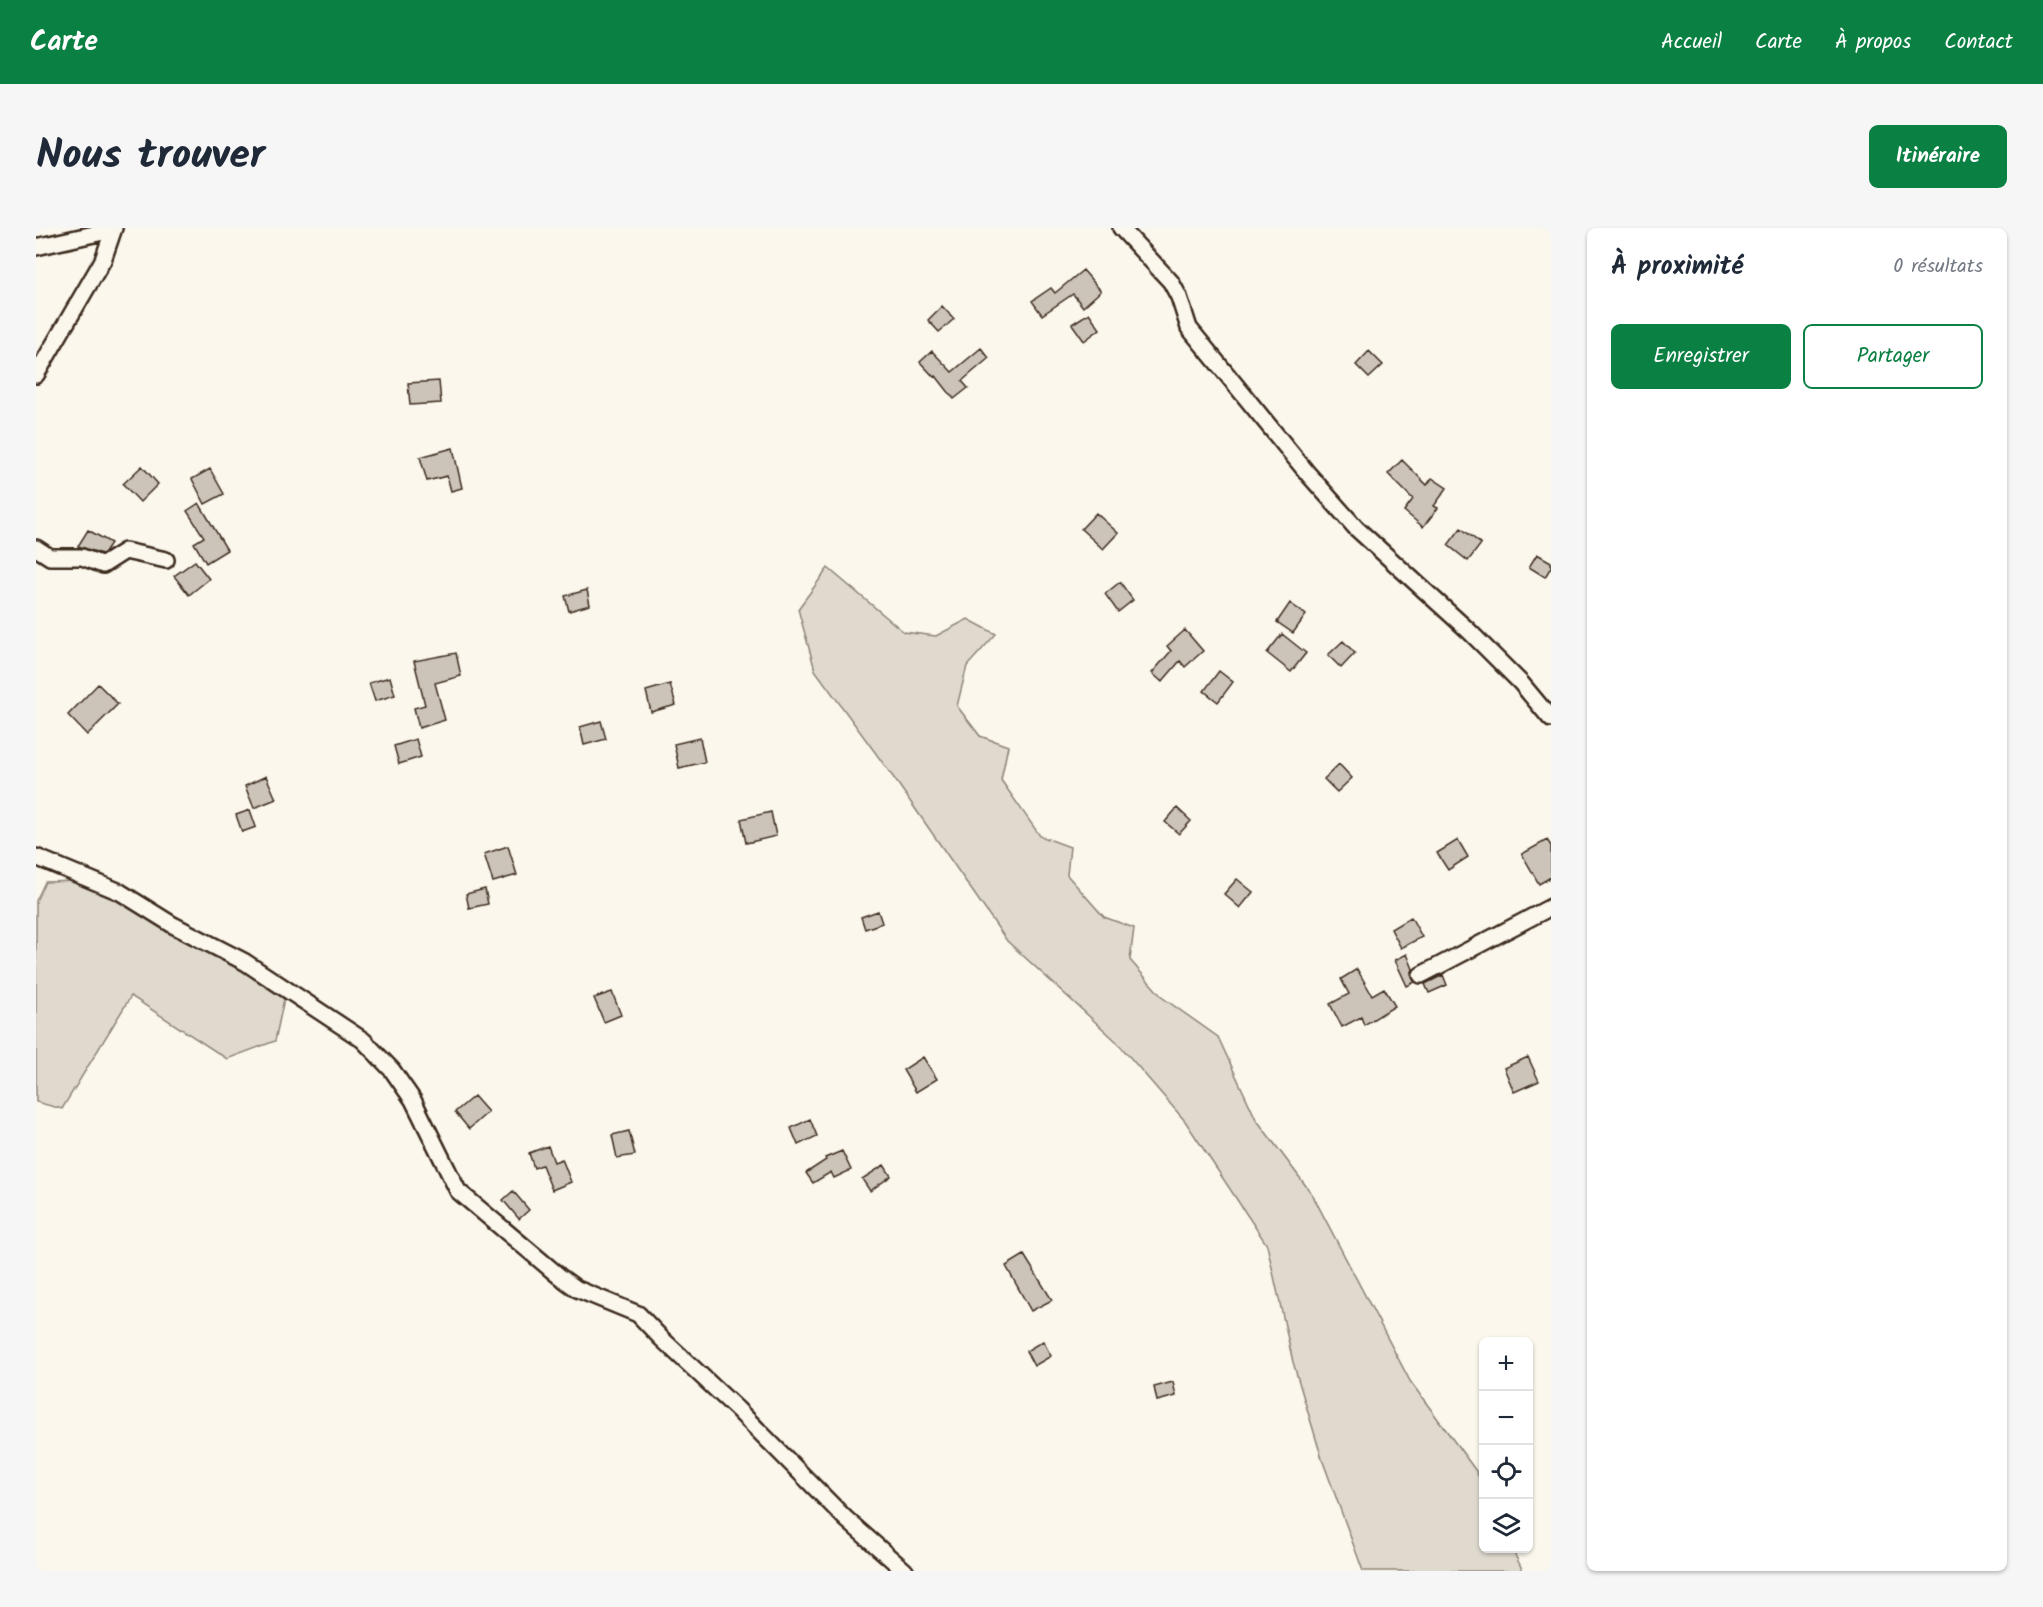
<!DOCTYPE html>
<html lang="fr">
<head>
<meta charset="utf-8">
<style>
  :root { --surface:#fff; --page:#f6f6f7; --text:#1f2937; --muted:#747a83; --line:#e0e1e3; --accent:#0b8043 }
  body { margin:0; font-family:Kalam,sans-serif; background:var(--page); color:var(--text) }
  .controls { position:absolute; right:18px; bottom:18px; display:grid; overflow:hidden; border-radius:9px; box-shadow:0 2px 4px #0004 }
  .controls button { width:54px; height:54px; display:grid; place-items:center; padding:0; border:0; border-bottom:2px solid var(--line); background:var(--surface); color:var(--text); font:30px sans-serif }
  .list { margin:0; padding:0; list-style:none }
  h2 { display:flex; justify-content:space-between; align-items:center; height:78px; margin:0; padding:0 24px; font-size:26px }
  h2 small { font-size:20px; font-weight:400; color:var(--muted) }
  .actions { display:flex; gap:12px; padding:18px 24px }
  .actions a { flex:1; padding:14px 0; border:2px solid var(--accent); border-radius:9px; text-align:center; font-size:21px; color:var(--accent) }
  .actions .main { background:var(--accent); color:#fff }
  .icon { flex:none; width:33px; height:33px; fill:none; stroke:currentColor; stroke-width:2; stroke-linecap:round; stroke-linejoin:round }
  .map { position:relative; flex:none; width:1515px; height:1343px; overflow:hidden; border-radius:9px }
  header { display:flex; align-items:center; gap:36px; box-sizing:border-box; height:84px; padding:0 30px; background:var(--accent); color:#fff }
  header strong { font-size:28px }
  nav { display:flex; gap:33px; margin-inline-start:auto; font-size:21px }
  .intro { display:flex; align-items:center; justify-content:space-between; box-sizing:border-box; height:144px; padding:0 36px }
  h1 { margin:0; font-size:42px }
  .button { padding:15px 27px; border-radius:9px; background:var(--accent); color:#fff; font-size:21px; font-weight:700 }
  main { display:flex; gap:36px; padding:0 36px }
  aside { flex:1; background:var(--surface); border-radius:9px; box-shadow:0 2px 4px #0004 }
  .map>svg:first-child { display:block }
  .green { fill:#dfd9ce; stroke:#8d8276; stroke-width:1.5 }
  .building { fill:#ccc4b9; stroke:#3b2a1e; stroke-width:1.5 }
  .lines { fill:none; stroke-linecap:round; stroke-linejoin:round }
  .minor-casing { stroke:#3b2a1e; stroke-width:20 }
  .minor { stroke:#fbf7ec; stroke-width:15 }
</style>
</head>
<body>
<header>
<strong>Carte</strong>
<nav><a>Accueil</a><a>Carte</a><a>À propos</a><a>Contact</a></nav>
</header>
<div class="intro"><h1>Nous trouver</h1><a class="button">Itinéraire</a></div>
<main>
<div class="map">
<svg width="1515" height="1343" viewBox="0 0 1515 1343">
  <rect width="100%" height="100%" fill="#fbf7ec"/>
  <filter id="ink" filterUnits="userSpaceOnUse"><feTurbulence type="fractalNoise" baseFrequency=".0167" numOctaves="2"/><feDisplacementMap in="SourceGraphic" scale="12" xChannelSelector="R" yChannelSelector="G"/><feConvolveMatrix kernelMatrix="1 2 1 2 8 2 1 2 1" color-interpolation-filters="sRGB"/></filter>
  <g filter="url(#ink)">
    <path class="green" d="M792,340L868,404L900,408L932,391L960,406L931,438L921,478L944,508L972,518L965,552L1004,608L1034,619L1031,647L1068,689L1098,700L1094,732L1127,770L1182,809L1220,891L1276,966L1374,1153L1440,1243L1447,1258L1448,1320L1476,1321L1487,1343H1327L1286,1231L1257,1134L1231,1017L1149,893L1080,813L971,713L860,553L779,442L762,381Z
      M74,652L252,752L239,813L191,831L95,768L26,881L0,874V673L9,654Z"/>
    <path class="building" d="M1047,42L1065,63L1047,79L1037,66L1006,87L996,73L1015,60L1019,65Z
      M906,78L918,91L903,104L892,92Z
      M1053,85L1064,101L1048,113L1036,96Z
      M945,120L953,130L926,153L932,160L918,171L900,148L898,149L884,134L896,123L916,144Z
      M1333,123L1347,137L1333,150L1320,137Z
      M403,153L405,175L374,177L372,155Z
      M417,220L426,260L415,263L411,248L391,253L384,229Z
      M1366,232L1391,257L1396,250L1411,260L1398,278L1402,280L1387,299L1368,283L1377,271L1352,246Z
      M106,238L122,256L104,274L87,256Z
      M174,241L188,266L169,276L156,251Z
      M163,275L191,322L170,335L158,315L168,309L151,283Z
      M1060,285L1082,305L1067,321L1045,301Z
      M1425,300L1445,316L1432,333L1412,317Z
      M52,302L75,315L69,324L66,326L42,318Z
      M1501,326L1515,334V339L1509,349L1493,339Z
      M159,333L173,351L153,367L138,348Z
      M1084,354L1097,372L1082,384L1069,366Z
      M551,362L554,377L533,383L529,368Z
      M1254,375L1270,387L1257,405L1241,394Z
      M1149,402L1167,423L1149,439L1144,433L1126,454L1116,445L1135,423L1131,418Z
      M1246,406L1270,425L1255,444L1231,425Z
      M1307,413L1319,425L1305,440L1292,427Z
      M420,425L425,448L399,455L409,492L383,500L378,480L389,477L378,433Z
      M1183,443L1197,454L1182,474L1168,463Z
      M354,449L359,467L339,473L333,455Z
      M62,456L82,476L51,507L32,487Z
      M634,456L640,477L615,484L610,463Z
      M565,493L570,511L548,517L544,499Z
      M664,510L669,534L643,540L638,516Z
      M380,511L385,529L363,536L358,518Z
      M1303,536L1316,550L1301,564L1288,551Z
      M230,548L240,571L218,580L209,558Z
      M1141,580L1155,593L1143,606L1129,594Z
      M214,582L220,599L206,604L200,587Z
      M735,584L740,608L710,615L705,591Z
      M1422,612L1432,629L1412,642L1401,625Z
      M1511,612L1515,618V649L1503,656L1486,626Z
      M472,618L481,647L457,654L448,626Z
      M1201,651L1217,664L1204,680L1188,666Z
      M449,661L452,676L433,680L430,666Z
      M842,683L846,695L829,701L825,689Z
      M1375,689L1386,709L1365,720L1355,701Z
      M1371,726L1377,741L1375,747L1379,754L1371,758L1359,732Z
      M1321,741L1336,767L1348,760L1359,778L1328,797L1325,789L1306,799L1294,776L1313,766L1305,751Z
      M1407,747L1411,757L1393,765L1389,756Z
      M576,764L585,787L568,794L558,770Z
      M887,829L901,851L880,864L867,842Z
      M1492,829L1503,853L1478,864L1468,840Z
      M438,868L452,884L433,901L419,884Z
      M774,891L781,908L762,917L755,900Z
      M593,903L599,927L581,930L576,907Z
      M512,918L518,934L526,931L535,954L516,962L506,937L498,940L493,925Z
      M806,923L815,942L798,950L795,944L777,955L770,945L790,932L789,930Z
      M848,937L855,948L834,963L826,951Z
      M477,963L493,982L483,991L467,972Z
      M988,1027L1016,1072L995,1083L970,1038Z
      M1007,1113L1015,1128L998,1138L990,1123Z
      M1137,1154L1140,1168L1121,1173L1118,1159Z"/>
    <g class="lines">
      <g class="minor-casing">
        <path id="minor" d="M1085,0L1135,54L1143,69L1153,100L1273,247L1320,300L1433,403L1485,455L1515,491
          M0,19L76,2
          M0,147L67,32L78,0
          M0,320L14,329H46L67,337L89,323L130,332
          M0,629L84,664L137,697L209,734L327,812L356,842L377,872L422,963L523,1048L541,1061L602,1086L626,1111L701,1181L810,1291L869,1343
          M1385,747L1515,679"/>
      </g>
      <use href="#minor" class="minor"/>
    </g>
  </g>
</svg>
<div class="controls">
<button>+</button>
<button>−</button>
<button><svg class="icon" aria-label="locate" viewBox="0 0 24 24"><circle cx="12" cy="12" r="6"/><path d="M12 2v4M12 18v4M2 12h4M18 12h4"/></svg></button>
<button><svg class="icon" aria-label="layers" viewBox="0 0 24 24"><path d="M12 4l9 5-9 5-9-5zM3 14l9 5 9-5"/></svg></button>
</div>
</div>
<aside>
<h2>À proximité<small>0 résultats</small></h2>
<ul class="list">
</ul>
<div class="actions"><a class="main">Enregistrer</a><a>Partager</a></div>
</aside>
</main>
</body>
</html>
